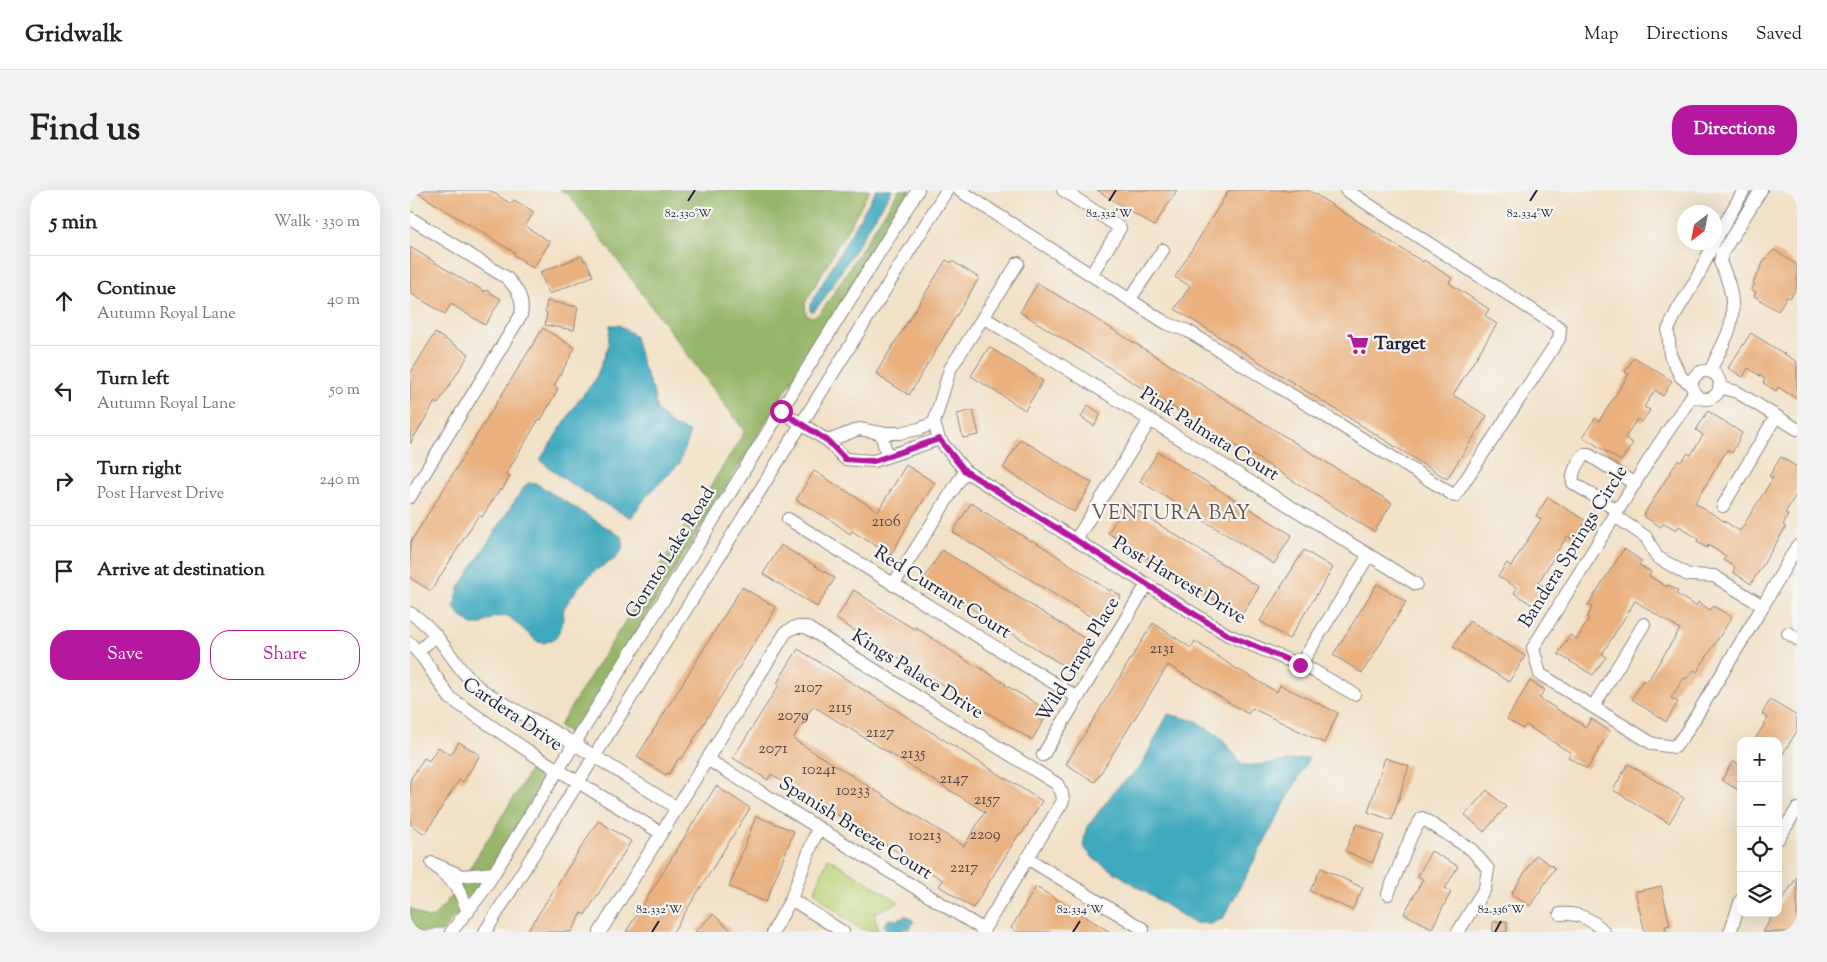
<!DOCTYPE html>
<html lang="en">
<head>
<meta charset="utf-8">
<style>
  :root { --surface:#fff; --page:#f2f2f2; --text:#222; --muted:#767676; --line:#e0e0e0; --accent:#b5179e }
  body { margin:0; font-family:"Sorts Mill Goudy",serif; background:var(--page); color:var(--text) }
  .controls { position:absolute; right:15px; bottom:15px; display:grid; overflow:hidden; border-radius:10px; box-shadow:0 5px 20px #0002 }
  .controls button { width:45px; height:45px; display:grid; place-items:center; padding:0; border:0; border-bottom:1px solid var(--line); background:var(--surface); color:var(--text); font:25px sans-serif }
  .compass { position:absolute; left:1267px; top:15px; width:45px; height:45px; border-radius:50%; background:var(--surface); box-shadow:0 5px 20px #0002; rotate:212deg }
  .stop { position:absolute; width:15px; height:15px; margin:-11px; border:4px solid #b5179e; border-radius:50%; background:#fff }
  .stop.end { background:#b5179e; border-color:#fff; box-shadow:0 1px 5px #0008 }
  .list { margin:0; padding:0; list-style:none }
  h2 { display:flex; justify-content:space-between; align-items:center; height:65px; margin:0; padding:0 20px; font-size:21px }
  h2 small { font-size:16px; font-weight:400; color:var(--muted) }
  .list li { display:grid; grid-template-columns:32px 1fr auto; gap:15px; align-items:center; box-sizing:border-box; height:90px; padding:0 20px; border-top:1px solid var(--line) }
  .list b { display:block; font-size:19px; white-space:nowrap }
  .list p { margin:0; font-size:16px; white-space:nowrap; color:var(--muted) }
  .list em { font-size:16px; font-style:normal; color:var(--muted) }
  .actions { display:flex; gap:10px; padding:15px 20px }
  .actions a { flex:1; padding:11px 0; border:1px solid var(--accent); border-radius:20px; text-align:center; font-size:18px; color:var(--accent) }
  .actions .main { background:var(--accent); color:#fff }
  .icon { flex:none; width:28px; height:28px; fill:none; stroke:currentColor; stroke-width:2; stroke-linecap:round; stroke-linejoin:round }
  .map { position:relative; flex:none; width:1387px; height:742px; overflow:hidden; border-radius:20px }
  header { display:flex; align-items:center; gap:30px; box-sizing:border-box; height:70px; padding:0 25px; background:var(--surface); border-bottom:1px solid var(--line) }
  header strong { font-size:24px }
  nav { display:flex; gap:28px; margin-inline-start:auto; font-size:18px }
  .intro { display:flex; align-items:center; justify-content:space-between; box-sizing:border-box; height:120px; padding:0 30px }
  h1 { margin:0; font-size:35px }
  .button { padding:12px 22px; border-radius:20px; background:var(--accent); color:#fff; font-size:18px; font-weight:700 }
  main { display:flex; gap:30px; padding:0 30px }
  aside { flex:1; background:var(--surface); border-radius:20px; box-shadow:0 5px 20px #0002 }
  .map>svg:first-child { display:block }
  .green { fill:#bcd478; stroke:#6f7b5a }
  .forest { fill:#95b668; stroke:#5c6c52 }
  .water { fill:#3ea8be; stroke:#30657c }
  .building { fill:#eab07d; fill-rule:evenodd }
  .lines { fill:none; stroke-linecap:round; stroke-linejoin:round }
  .minor-casing { stroke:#8a8280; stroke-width:14 }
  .minor { stroke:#fff; stroke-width:12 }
  .route { stroke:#b5179e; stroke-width:6 }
  .ticks { fill:none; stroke:#22223b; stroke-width:2 }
  .labels { text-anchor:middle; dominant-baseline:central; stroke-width:4.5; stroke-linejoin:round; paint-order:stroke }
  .number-label { font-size:16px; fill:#54464c }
  .poi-label { font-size:19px; font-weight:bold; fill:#22223b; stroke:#f6f6f2; text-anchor:start }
  .street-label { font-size:19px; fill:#22223b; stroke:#f6f6f2 }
  .neighbourhood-label { font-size:20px; letter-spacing:1px; fill:#685452; stroke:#f6f6f2 }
  .ticks-label { font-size:12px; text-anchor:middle; fill:#22223b; stroke:#f6f6f2; stroke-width:4.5; stroke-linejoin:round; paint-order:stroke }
</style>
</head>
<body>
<header>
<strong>Gridwalk</strong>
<nav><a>Map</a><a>Directions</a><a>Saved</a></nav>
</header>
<div class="intro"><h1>Find us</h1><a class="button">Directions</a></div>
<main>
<aside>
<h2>5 min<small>Walk · 330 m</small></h2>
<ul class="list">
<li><svg class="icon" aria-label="ahead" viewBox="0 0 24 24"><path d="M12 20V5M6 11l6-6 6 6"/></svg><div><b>Continue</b><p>Autumn Royal Lane</p></div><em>40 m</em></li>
<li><svg class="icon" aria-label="left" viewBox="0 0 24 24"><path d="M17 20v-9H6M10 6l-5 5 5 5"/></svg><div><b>Turn left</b><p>Autumn Royal Lane</p></div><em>50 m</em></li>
<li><svg class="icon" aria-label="right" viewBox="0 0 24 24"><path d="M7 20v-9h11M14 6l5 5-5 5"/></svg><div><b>Turn right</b><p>Post Harvest Drive</p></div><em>240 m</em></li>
<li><svg class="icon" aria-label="arrive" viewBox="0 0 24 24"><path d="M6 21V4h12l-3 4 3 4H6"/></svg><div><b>Arrive at destination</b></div></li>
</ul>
<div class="actions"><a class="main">Save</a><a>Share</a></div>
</aside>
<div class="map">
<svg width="1387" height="742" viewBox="0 0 1387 742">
  <rect width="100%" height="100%" fill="#f6f6f2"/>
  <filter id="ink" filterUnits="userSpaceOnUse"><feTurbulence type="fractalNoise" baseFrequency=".02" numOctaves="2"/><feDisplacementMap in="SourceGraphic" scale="10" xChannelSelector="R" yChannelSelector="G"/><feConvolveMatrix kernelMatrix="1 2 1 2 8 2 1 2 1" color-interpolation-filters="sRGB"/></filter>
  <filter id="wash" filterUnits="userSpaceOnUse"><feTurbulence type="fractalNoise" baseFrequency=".0096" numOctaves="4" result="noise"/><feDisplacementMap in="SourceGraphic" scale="20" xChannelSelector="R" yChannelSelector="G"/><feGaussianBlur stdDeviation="1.12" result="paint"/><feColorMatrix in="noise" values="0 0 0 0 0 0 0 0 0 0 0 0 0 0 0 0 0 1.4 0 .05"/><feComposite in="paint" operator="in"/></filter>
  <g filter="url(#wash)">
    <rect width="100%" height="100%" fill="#f2e1c6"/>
    <path class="green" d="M418,668L489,712L464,723L468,742C445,742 420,717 405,701Z"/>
    <path class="forest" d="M150,0H460L395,113L396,125C406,130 410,122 416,115L489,0H500L162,545L149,536L334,243L333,239L159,5Z
      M125,573L139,582L66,701L32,742H0V718L17,728L24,727L45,702Z"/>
    <path class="water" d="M466,0H482L412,112L404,121H400V115Z
      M200,135H209L225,146L233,177L243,200L247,220L263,236L280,242L269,274L236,307L221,328C189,311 157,294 130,270L168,211L185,190L198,157Z
      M118,293L127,294L212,347V360L205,369L186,380L167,399L154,418L152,436L146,448L134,453L128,452L98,426L85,427L70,435H62L48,424L44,416L50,396L111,301Z
      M758,524L786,531L810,547L833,575C854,576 877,570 899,568L814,727L801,734L784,733L684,669L673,656L676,639L705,600L731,576Z
      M495,725L504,731L499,740L495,738L492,742H477L474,735L479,729L488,730L490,727L493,729Z"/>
    <g id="blocks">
      <path class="building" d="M3,0H79L101,14L104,10L124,22L115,36L140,52L123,78L113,72L114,71L104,65L105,63Z
        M687,0H767L744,36Z
        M819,0H898L1013,72L1014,70L1042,88L1039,93L1079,119L1075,126L1087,134L1043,205L1077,226L1037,289L765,119L780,96L765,87Z
        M0,57L60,94L61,93L75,102L76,100L91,109L75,135L41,114L35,124L0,103Z
        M1364,60L1387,75V97L1380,108L1377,106L1368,121L1344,106L1346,102L1341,100L1345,94L1343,93L1355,69Z
        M172,66L174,71L176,70L183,86L139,104L130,82Z
        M536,70L541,73L542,71L569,88L499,205L470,187L471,186L466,183Z
        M628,93L982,313L964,342L841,264L822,254L610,122Z
        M137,111L168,117L164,140L135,135L137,123L135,122Z
        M133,138L165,158L144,196L148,199L131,230L129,229L96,284L100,286L92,300L90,299L72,327L69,325L65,331L21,401L0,388V353Z
        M25,143L59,164L28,214L25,212L0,254V184Z
        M1341,143L1387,172V209L1368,197L1366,201L1353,193L1355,189L1338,178L1333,187L1318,178Z
        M579,157L633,191L615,220L561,186Z
        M1224,167L1262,191L1253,206L1245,200L1234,217L1240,220L1232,232L1227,229L1215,248L1223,253L1211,271L1173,247L1185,228L1189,231L1219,184L1215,182Z
        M678,215L691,224L684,236L671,227Z
        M563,220L569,245L553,248L547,224Z
        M1298,221L1332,243L1322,263L1317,260L1285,313L1330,341L1363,288L1359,286L1371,267L1387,277V303L1375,323L1378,325L1373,335L1376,337L1341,394L1323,382L1325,377L1313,370L1316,366L1298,355L1297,358L1287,352L1288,349L1269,336L1266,340L1254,333L1251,337L1233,326L1268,270L1271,272L1278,263L1281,265L1293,245L1286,240Z
        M611,249L682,293L664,322L593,278Z
        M748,262L882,345L864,374L730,291Z
        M496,275L525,293L500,331L481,365L442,341L440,344L421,330L386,310L404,281L468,321Z
        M1138,307L1176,331L1164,350L1157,346L1128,393L1135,397L1124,416L1104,403L1107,398L1088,386L1097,373L1101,376L1131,329L1126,326Z
        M561,313L571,319V320L621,351L622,350L632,356L700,401L701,399L711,406L694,435L543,342Z
        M716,314L849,397L831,426L698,343Z
        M371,355L425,388L407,417L353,384Z
        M1214,359L1232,371L1229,375L1241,382L1239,386L1257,397L1258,395L1268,401L1266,404L1286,416L1288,412L1300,420L1303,416L1322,427L1287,482L1284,480L1276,489L1274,488L1261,508L1268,512L1256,532L1222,509L1233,490L1237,492L1270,439L1225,411L1192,464L1196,467L1183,485L1148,464L1160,445L1167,449L1179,429L1177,428L1182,417L1178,415Z
        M532,360L682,453L664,482L514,389Z
        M894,360L923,378L879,449L850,431Z
        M967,394L996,412L952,483L923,465Z
        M332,397L365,417V420L274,565L271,569L269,568L259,584L257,583L256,585L227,567Z
        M444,400L481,425L504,439L505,437L566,477L567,476L596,494L595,495L639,521L622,550L426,429Z
        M1059,431L1115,466L1099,492L1043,457Z
        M743,433L781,458L785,451L822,476L867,502L870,495L928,523L914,553L842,518L838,524L758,475L685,592L656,574Z
        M388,459L632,611L611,645L609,644L563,718L529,696L533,690L499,669L361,584L358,590L323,568L369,495L367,493ZM403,516L575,622L554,656L383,549Z
        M1120,491L1135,500L1129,508L1176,537L1181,529L1200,541L1177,579L1158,567L1161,563L1116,535L1113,539L1097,529Z
        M1360,510L1387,526V541L1368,572V551H1344L1358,528L1352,524Z
        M49,552L70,565L53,592L49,590L15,644L0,634V590L14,568L19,571L28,557L41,565Z
        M975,568L999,576L982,630L958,622Z
        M1323,571L1331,576V602L1312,590Z
        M1218,574L1274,608L1259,633L1203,600Z
        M306,596L340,618L263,742H216Z
        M1077,600L1096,617L1074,642L1055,625Z
        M346,626L384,641L356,712L319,697Z
        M188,631L221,651L212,666L175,725L172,723L161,742H117Z
        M947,634L974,646L962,673L935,661Z
        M1021,661L1048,676L1035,699L1041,702L1022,738L994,724L1013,689L1008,686Z
        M1126,665L1145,678L1120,716L1101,704Z
        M911,678L953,698L942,720L900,701Z
        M1387,687V742H1353L1364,723H1368V717Z
        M1251,696L1260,735L1255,736L1256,742H1235L1225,702Z
        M626,697L668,722L700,742H607L601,738Z
        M303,724L323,742H285Z
        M1097,731V742H1083V732Z"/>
    </g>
  </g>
  <g filter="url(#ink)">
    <use href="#blocks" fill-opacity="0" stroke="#8a8280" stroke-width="1"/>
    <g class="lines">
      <g class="minor-casing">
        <path id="minor" d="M549,0L756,133L778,141L1045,306L1149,149L1150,138L936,0
          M653,0L710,38L681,85
          M0,28L97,88C108,100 114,109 111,125L0,307
          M1304,52L1334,0
          M608,73L540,179L524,233L529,249L555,281L818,445L904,481L944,504
          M720,109L753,60
          M573,127L1006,394
          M1282 195a14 14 0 1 1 28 0a14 14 0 1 1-28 0Z
          M1300,182C1305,169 1313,156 1318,143C1327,119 1321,94 1310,72L1312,63L1351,0
          M1282,195L1271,187L1260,165L1258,140L1268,119L1286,90L1304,52
          M1309,197L1327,202L1387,239
          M1284,203L1247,257L1123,458L1130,484L1243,554L1265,557L1277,541L1353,416L1387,356
          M371,221L418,251L435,269L464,271L529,249
          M471,243L477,266
          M418,251L449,239L471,243H489L509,239L524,233
          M1313,316L1366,226
          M1208,321L1163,293C1161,282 1167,273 1174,265H1179L1225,294
          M1205,326L1236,347L1247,367L1278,385L1304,386L1353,416
          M378,329L668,508
          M666,350L740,230
          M483,395L555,281
          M0,423C33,442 43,479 72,500C96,516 123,529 148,544C188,568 227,593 267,618
          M1378,443L1387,449
          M0,453L13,468L40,508L124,565L251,643
          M8,462L26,445
          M890,475L959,365
          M1183,517L1234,434
          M633,565L737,394
          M297,569L574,740
          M1368,649L1387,619
          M617,668L733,739L731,742
          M978,704L1002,644L1012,628L1062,660L1078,679L1075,698L1048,742
          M381,709L433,742
          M58,722L47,696L22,673L52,686L84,683
          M1150,724C1166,722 1183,729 1194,742
          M41,742L71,704L508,0
          M75,742L537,0
          M190,742L376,442L385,437H396L647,594L652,603L653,611L572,742
          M363,742L381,709L408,638
          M1320,742L1331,710"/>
      </g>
      <use href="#minor" class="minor"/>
    </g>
  </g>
  <g class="lines" filter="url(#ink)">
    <path class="route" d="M371,221L418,251L435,269L464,271L529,249L555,281L818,445L890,475"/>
  </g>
  <path class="ticks" d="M278,11L285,0M699,11L706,0M1120,11L1127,0M242,742L249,731M663,742L670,731M1085,742L1091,731"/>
  <defs>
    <g id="supermarket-bare" transform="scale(1.725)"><path d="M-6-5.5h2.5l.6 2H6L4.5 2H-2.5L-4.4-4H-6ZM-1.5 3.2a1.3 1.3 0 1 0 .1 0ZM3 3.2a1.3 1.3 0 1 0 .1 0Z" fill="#b5179e" stroke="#f6f6f2" stroke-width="2.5" paint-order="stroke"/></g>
  </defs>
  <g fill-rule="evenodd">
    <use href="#supermarket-bare" x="948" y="154"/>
  </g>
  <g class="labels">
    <g class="number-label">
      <text x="476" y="332">2106</text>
      <text x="752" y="459">2131</text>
      <text x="398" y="498">2107</text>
      <text x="430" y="518">2115</text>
      <text x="383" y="526">2079</text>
      <text x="470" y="543">2127</text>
      <text x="363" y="559">2071</text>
      <text x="503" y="564">2135</text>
      <text x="409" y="580">10241</text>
      <text x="544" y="589">2147</text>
      <text x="443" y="601">10233</text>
      <text x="577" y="610">2157</text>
      <text x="575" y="645">2209</text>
      <text x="515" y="646">10213</text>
      <text x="554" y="678">2217</text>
    </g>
    <g class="poi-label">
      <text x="964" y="154">Target</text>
    </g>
    <g class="street-label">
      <text transform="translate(799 245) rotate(32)">Pink Palmata Court</text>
      <text transform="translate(1164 357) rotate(-58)">Bandera Springs Circle</text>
      <text transform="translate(261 363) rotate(-58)">Gornto Lake Road</text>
      <text transform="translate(769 391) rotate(31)">Post Harvest Drive</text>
      <text transform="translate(532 403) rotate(32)">Red Currant Court</text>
      <text transform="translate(669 470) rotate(-59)">Wild Grape Place</text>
      <text transform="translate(507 485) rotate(32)">Kings Palace Drive</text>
      <text transform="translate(102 525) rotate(34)">Cardera Drive</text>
      <text transform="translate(445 639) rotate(32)">Spanish Breeze Court</text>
    </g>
    <g class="neighbourhood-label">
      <text x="761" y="324">VENTURA BAY</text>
    </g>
  </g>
  <g class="ticks-label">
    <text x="278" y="27">82.330°W</text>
    <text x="699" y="27">82.332°W</text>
    <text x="1120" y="27">82.334°W</text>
    <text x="249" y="723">82.332°W</text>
    <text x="670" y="723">82.334°W</text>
    <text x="1091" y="723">82.336°W</text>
  </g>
</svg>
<div class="controls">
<button>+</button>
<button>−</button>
<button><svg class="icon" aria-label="locate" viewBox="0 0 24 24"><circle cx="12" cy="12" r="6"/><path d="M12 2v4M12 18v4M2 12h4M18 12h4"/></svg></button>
<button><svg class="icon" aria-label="layers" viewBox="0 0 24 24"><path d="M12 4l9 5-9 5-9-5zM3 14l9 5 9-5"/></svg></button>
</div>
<svg class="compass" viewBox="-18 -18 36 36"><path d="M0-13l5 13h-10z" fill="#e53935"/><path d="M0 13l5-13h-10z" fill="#767676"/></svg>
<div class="stop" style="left:371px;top:221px"></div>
<div class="stop end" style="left:890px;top:475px"></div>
</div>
</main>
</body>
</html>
